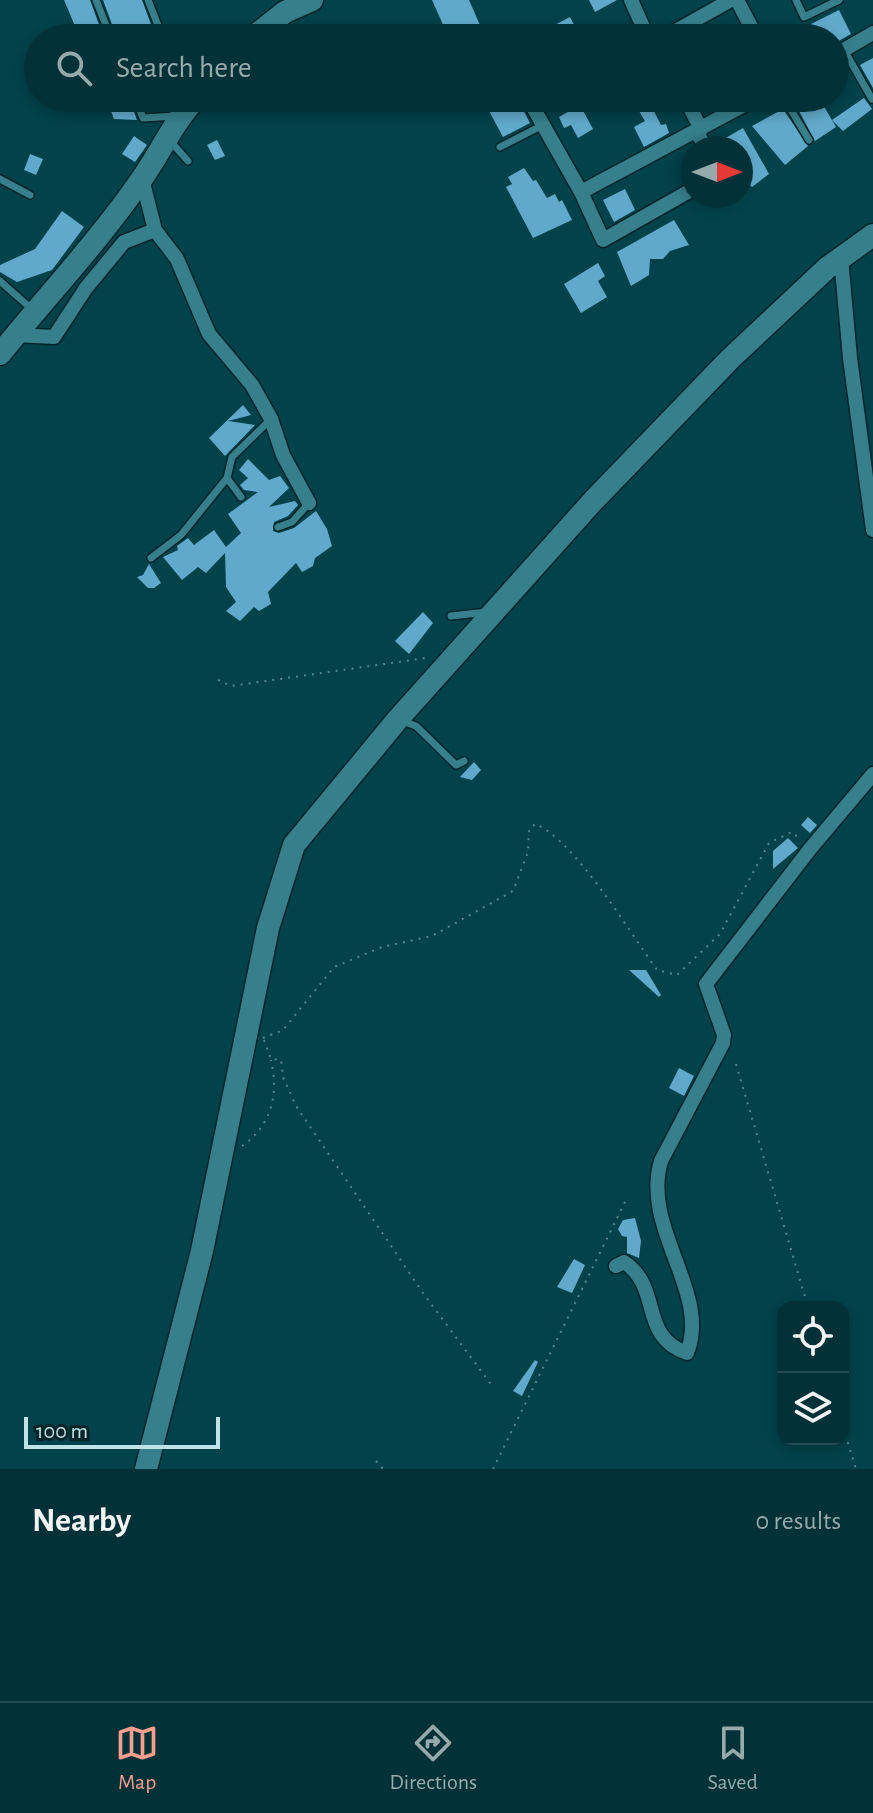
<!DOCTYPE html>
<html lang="en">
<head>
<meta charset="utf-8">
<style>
  :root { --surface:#023238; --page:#0c3a40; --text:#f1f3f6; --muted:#96aaae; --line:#234d53; --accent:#f59d8f }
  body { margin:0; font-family:"Alegreya Sans",sans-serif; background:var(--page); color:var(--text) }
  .controls { position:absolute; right:24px; bottom:24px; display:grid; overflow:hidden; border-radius:16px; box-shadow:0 4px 12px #0003 }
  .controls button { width:72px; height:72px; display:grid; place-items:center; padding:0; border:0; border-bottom:2px solid var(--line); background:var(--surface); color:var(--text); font:40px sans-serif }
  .compass { position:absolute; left:681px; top:136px; width:72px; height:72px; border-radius:50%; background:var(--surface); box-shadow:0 4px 12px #0003; rotate:90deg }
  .scale { position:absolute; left:24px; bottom:20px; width:196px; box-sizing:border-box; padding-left:8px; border:4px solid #bfe1e8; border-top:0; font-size:22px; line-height:28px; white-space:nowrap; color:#bfe1e8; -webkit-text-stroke:6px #06262a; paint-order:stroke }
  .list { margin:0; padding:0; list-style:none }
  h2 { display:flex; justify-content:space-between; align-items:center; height:104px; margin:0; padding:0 32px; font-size:34px }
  h2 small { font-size:26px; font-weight:400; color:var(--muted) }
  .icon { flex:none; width:44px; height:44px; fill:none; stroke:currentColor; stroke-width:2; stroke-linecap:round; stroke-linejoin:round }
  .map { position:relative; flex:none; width:873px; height:1469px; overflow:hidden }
  .search { position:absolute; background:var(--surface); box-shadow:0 4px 12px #0003; left:24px; right:24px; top:24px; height:88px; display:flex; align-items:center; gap:20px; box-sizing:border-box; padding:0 28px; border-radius:44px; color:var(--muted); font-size:30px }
  .sheet { height:232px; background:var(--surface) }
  nav { display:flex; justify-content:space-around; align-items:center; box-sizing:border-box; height:112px; border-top:2px solid var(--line); background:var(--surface); font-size:22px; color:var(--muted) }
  nav a { display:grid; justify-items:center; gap:4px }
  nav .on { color:var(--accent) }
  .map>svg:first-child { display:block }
  .building { fill:#61a9ca }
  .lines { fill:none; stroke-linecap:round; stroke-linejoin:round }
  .lane-casing { stroke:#00262c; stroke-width:10 }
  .street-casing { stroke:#00262c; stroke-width:17 }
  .secondary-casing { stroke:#00262c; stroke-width:25 }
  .path { stroke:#52858d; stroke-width:2; stroke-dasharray:2 6; stroke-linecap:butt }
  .lane { stroke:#37808b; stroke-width:7 }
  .street { stroke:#37808b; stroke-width:14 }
  .secondary { stroke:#37808b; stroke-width:22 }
</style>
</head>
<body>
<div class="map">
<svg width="873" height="1469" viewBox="0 0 873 1469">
  <rect width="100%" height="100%" fill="#02424a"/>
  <path class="building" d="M64,0H90L104,38H80Z
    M103,0H142L156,38H117Z
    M432,0H469L483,32L471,38H449Z
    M589,0H617L595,12Z
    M839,10L851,34L835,43V38H819L811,24Z
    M570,17L581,38H551L547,29Z
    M873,58V88L860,65Z
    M106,98H129L137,120L114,119Z
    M142,98H164L147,111Z
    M482,98H517L530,123L503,137Z
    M631,98H647L661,125L666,124L669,133L644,147L634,127L645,121Z
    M792,98H819L836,127L815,141Z
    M864,98L872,109L843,131L832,120Z
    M580,105L593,129L578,138L571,125L564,128L559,117Z
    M783,109L808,146L785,165L752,126Z
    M743,128L769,174L752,187L741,177V148H726L722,140Z
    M134,136L147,145L135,162L122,154Z
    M217,140L225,156L215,160L207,145Z
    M30,154L43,159L36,175L24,170Z
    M524,168L533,181L536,180L547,198L555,194L559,202L562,200L572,220L533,238L506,187L512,184L508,177Z
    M625,189L635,210L614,222L603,200Z
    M62,211L84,227L52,270L17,282L0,272V265L35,249Z
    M674,220L689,245L670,251L663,259H650L649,275L631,286L617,252Z
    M598,263L605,276L598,281L607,297L581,313L564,284Z
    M243,405L251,415L228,421L255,425L225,456L209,438Z
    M248,459L269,480L280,476L289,488L269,507L295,501L298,505L288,516L274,522L273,531L279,533L294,528L316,511L327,529L332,546L315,558L313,566L302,572L296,563L268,592L271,604L259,611L254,607L240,621L226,611L236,602L226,587L225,553L206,573L198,567L182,580L163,557L178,550L177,546L188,538L194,545L214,530L226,547L241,533L228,514L258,492L244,490L240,485L248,478L239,470Z
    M149,564L161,583L154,588H148L137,577L143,575Z
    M423,612L433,623L409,654L395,641Z
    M474,762L481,770L472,780L460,777Z
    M808,817L817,825L810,833L801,825Z
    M788,838L798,848L773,869V851Z
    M629,970H646L661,995L659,997Z
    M679,1068L694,1076L684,1096L669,1088Z
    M635,1218L641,1241L639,1258L627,1253V1237L622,1236L618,1229L623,1220Z
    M574,1259L585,1265L572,1293L557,1287Z
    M535,1360L538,1362L522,1396L513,1391Z"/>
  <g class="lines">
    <g class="lane-casing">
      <path id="lane" d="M96,0L111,38
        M148,0L163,38
        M796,0L804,17L839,0
        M844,50L872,99
        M135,98L143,118L175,116
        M784,98L809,140
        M171,142L188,161
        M500,147L543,125
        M0,179L30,195
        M0,281L34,311
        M241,497L227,478L232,457L270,420
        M278,527L292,522L309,503
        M151,558L181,535L227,478
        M451,616L487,612
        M400,720L416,726L456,765L464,761"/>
    </g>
    <g class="street-casing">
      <path id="street" d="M631,0L648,38
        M737,0L757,38
        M663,38L731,0
        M835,55L873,33
        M554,98L534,109L581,192L757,98
        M685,98L701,129
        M696,131L706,148
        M142,179L155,230
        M581,192L603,240L693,189
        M841,258L850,358L873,530
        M15,335L54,337L86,288L124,242L155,230L177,259L209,334L252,385L271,419L283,455L309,503
        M616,1266L624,1262C663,1288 638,1336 687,1353C711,1292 641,1229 661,1161L723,1043L724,1035L706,984L810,849L873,774"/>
    </g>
    <g class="secondary-casing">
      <path id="secondary" d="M252,38L285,12L312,0
        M0,354C47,296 98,242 141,180C160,153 173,123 196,98
        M146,1469L202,1251L268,928L294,845L398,719L593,501L730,359L827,268L873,235"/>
    </g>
    <path class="path" d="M218,680L231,686L426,658
      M263,1038L283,1030L334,967L382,947L432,936L513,891L528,852L529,830L535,824C573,838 631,934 657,970L677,975L720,934L769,843L792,832L800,839
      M264,1040L271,1059L281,1060L283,1077L296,1106L423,1293L493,1387
      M736,1064L808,1307
      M242,1146C272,1125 279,1094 271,1060
      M843,1427L856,1469
      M376,1461L383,1469
      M493,1469L626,1200"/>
    <use href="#lane" class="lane"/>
    <use href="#street" class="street"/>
    <use href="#secondary" class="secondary"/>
  </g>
</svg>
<div class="controls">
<button><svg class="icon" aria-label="locate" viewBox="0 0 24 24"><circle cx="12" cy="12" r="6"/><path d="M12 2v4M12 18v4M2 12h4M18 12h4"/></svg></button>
<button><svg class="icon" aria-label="layers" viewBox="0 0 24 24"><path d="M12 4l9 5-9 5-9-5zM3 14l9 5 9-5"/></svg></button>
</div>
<svg class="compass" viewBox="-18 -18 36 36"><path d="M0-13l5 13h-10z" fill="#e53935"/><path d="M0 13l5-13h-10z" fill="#96aaae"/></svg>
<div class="scale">100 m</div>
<div class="search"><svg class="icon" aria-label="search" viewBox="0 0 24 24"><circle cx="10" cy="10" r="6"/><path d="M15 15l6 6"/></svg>Search here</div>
</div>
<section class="sheet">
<h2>Nearby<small>0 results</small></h2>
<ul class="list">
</ul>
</section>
<nav>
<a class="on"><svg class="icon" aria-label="map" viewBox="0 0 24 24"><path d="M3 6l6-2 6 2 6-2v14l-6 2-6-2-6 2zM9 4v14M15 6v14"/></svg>Map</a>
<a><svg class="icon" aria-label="directions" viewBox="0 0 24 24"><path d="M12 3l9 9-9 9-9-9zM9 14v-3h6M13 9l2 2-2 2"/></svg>Directions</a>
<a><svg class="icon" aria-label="saved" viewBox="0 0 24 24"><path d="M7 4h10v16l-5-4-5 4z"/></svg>Saved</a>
</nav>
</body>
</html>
